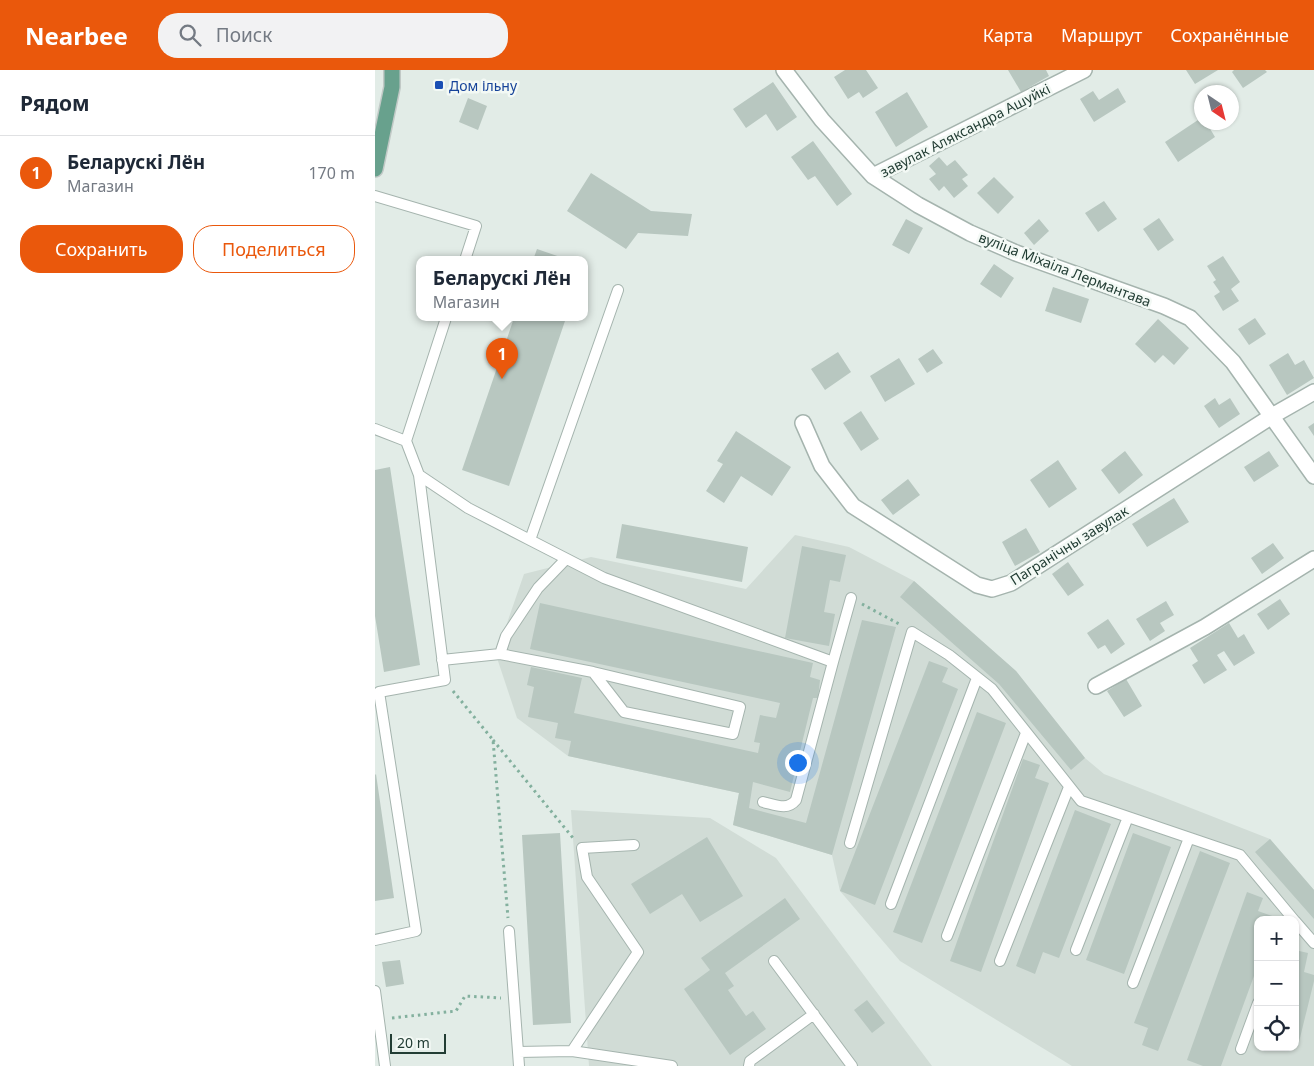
<!DOCTYPE html>
<html lang="ru">
<head>
<meta charset="utf-8">
<style>
  :root { --surface:#fff; --page:#f2f2f3; --text:#1f2937; --muted:#747a83; --line:#e0e1e3; --accent:#ea580c }
  body { margin:0; font-family:"Noto Sans",sans-serif; background:var(--page); color:var(--text) }
  .controls { position:absolute; right:15px; bottom:15px; display:grid; overflow:hidden; border-radius:10px; box-shadow:0 1px 4px #0004 }
  .controls button { width:45px; height:45px; display:grid; place-items:center; padding:0; border:0; border-bottom:1px solid var(--line); background:var(--surface); color:var(--text); font:25px sans-serif }
  .compass { position:absolute; left:819px; top:15px; width:45px; height:45px; border-radius:50%; background:var(--surface); box-shadow:0 1px 4px #0004; rotate:145deg }
  .scale { position:absolute; left:15px; bottom:12px; width:56px; box-sizing:border-box; padding-left:5px; border:2px solid #223d34; border-top:0; font-size:14px; line-height:18px; white-space:nowrap; color:#223d34; -webkit-text-stroke:4px #f3f9f5; paint-order:stroke }
  .you { position:absolute; left:422px; top:692px; width:18px; height:18px; margin:-12px; border:4px solid #fff; border-radius:50%; background:#1a73e8; box-shadow:0 0 0 8px #1a73e833 }
  .badge { display:grid; place-items:center; width:32px; height:32px; border-radius:50%; background:var(--accent); color:#fff; font-size:16px; font-weight:700 }
  .pin { position:absolute; translate:-50% -41px; filter:drop-shadow(0 1px 2px #0008) }
  .pin::after { content:''; position:absolute; top:26px; width:18px; height:15px; background:inherit; clip-path:polygon(0 0,100% 0,50% 100%) }
  .popup { position:absolute; left:41px; top:186px; width:172px; height:65px; box-sizing:border-box; display:grid; place-content:center; border-radius:10px; background:var(--surface); filter:drop-shadow(0 1px 4px #0005); font-size:16px; white-space:nowrap; color:var(--muted) }
  .popup b { font-size:19px; color:var(--text) }
  .popup::after { content:''; position:absolute; left:50%; top:100%; margin-left:-10px; border:10px solid transparent; border-top-color:var(--surface) }
  .list { margin:0; padding:0; list-style:none }
  h2 { display:flex; justify-content:space-between; align-items:center; height:65px; margin:0; padding:0 20px; font-size:21px }
  h2 small { font-size:16px; font-weight:400; color:var(--muted) }
  .list li { display:grid; grid-template-columns:32px 1fr auto; gap:15px; align-items:center; box-sizing:border-box; height:75px; padding:0 20px; border-top:1px solid var(--line) }
  .list b { display:block; font-size:19px; white-space:nowrap }
  .list p { margin:0; font-size:16px; white-space:nowrap; color:var(--muted) }
  .list em { font-size:16px; font-style:normal; color:var(--muted) }
  .actions { display:flex; gap:10px; padding:15px 20px }
  .actions a { flex:1; padding:11px 0; border:1px solid var(--accent); border-radius:20px; text-align:center; font-size:18px; color:var(--accent) }
  .actions .main { background:var(--accent); color:#fff }
  .icon { flex:none; width:28px; height:28px; fill:none; stroke:currentColor; stroke-width:2; stroke-linecap:round; stroke-linejoin:round }
  .map { position:relative; flex:none; width:939px; height:996px; overflow:hidden }
  header { display:flex; align-items:center; gap:30px; box-sizing:border-box; height:70px; padding:0 25px; background:var(--accent); color:#fff }
  header strong { font-size:24px }
  nav { display:flex; gap:28px; margin-inline-start:auto; font-size:18px }
  .search { width:350px; height:45px; background:var(--page); display:flex; align-items:center; gap:12px; box-sizing:border-box; padding:0 18px; border-radius:20px; color:var(--muted); font-size:19px }
  main { display:flex }
  aside { flex:1; background:var(--surface) }
  .map>svg:first-child { display:block }
  .built { fill:#d1dcd6; fill-rule:evenodd }
  .building { fill:#b8c7c0 }
  .lines { fill:none; stroke-linecap:round; stroke-linejoin:round }
  .lane-casing { stroke:#a5b4ae; stroke-width:12 }
  .street-casing { stroke:#a5b4ae; stroke-width:18 }
  .primary-casing { stroke:#c1c9c6; stroke-width:18 }
  .path { stroke:#83b09e; stroke-width:3; stroke-dasharray:2.5 4; stroke-linecap:butt }
  .lane { stroke:#fff; stroke-width:10 }
  .street { stroke:#fff; stroke-width:15 }
  .primary { stroke:#68a18d; stroke-width:15 }
  .transit-dot { fill:#1a4fb4; stroke:#f3f9f5; stroke-width:2 }
  .labels { text-anchor:middle; dominant-baseline:central; stroke-width:5; stroke-linejoin:round; paint-order:stroke }
  .transit-label { font-size:14px; fill:#164399; stroke:#f3f9f5; text-anchor:start }
  .street-label { font-size:14px; fill:#223d34; stroke:#f3f9f5 }
</style>
</head>
<body>
<header>
<strong>Nearbee</strong>
<div class="search"><svg class="icon" aria-label="search" viewBox="0 0 24 24"><circle cx="10" cy="10" r="6"/><path d="M15 15l6 6"/></svg>Поиск</div>
<nav><a>Карта</a><a>Маршрут</a><a>Сохранённые</a></nav>
</header>
<main>
<aside>
<h2>Рядом<small></small></h2>
<ul class="list">
<li><span class="badge">1</span><div><b>Беларускі Лён</b><p>Магазин</p></div><em>170 m</em></li>
</ul>
<div class="actions"><a class="main">Сохранить</a><a>Поделиться</a></div>
</aside>
<div class="map">
<svg width="939" height="996" viewBox="0 0 939 996">
  <rect width="100%" height="100%" fill="#e2ece7"/>
  <path class="built" d="M420,465L474,477L539,511L641,601L710,688L729,704L895,769L939,820V996H697L525,891L465,821L457,785L358,755L364,723L193,686L142,648L121,585L149,504L216,487L371,519ZM883,850H920V977H883Z
    M196,740L335,748L401,788L557,996H214Z"/>
  <path class="building" d="M470,0H491L503,18L488,28L484,22L473,29L459,7Z
    M633,0H671L674,6L646,22Z
    M811,0H843L820,14Z
    M859,0H890L892,2L868,18L857,2Z
    M398,12L422,47L402,61L391,44L371,58L358,39Z
    M743,18L751,32L719,52L705,29L718,21L724,30Z
    M532,22L553,57L521,77L500,42Z
    M93,28L112,36L103,60L84,52Z
    M826,48V52H831L840,67L803,92L790,72Z
    M438,71L477,124L462,136L440,106L433,110L416,87Z
    M564,87L572,96L580,90L593,105L587,109L593,116L579,128L569,116L564,121L554,109L561,104L554,96Z
    M216,103L276,141L317,144L313,166L263,163L251,179L192,141Z
    M619,107L639,127L623,144L602,123Z
    M729,131L742,149L723,162L710,143Z
    M784,148L799,170L783,181L768,159Z
    M531,149L548,158L534,184L517,175Z
    M664,149L674,161L659,175L649,163Z
    M162,179L194,190H158Z
    M848,186L865,212L856,219L864,231L848,241L839,226L845,222L838,212L841,210L832,196Z
    M619,194L639,208L626,228L605,214Z
    M678,217L714,229L706,253L670,241Z
    M139,248H191L134,416L87,400Z
    M880,248L891,264L874,275L863,259Z
    M783,249L814,278L799,295L788,285L780,293L760,274Z
    M558,279L568,293L552,303L543,289Z
    M463,282L476,302L450,320L436,299Z
    M913,283L920,295L929,290L939,308L912,325L894,295Z
    M524,288L540,314L510,332L495,306Z
    M840,328L844,335L855,328L865,344L844,358L829,336Z
    M486,341L504,369L486,381L468,353Z
    M939,353V366L933,357Z
    M361,361L416,397L397,426L366,406L349,433L331,421L348,394L342,391Z
    M750,381L768,405L744,424L726,400Z
    M894,381L904,396L879,412L869,397Z
    M683,390L702,419L674,438L655,410Z
    M15,397L45,595L9,602L0,546V400Z
    M533,409L545,425L518,445L506,430Z
    M799,428L814,452L772,477L757,454Z
    M247,454L373,477L367,512L241,488Z
    M651,458L665,482L640,496L627,472Z
    M898,473L909,488L887,504L876,488Z
    M427,476L471,485L465,512L455,510L449,542L460,544L454,576L410,568Z
    M693,492L709,515L693,526L677,504Z
    M539,511L641,601L710,688L696,700L624,614L525,527Z
    M905,529L915,544L893,560L882,544Z
    M791,531L799,545L785,553L790,561L775,571L761,549Z
    M165,533L438,593L435,607L445,610L443,628H438L415,722L378,712L374,738L431,753L487,550L521,557L457,785L358,755L364,723L193,686L196,671L180,668L183,653L153,647L159,617L152,615L156,597L207,608L199,643L383,683L385,673L379,672L385,645L401,648L405,633L155,579Z
    M733,549L750,574L736,584L730,575L723,579L712,563Z
    M854,553L863,568L869,564L880,583L859,596L849,581L842,585L852,600L829,614L817,595L823,591L815,578Z
    M554,591L573,598L567,612L583,619L500,835L465,821Z
    M751,609L767,636L749,647L732,621Z
    M602,642L631,653L547,873L518,862Z
    M648,689L665,695L660,708L674,713L606,902L575,891Z
    M1,704L19,828L0,831V705Z
    M700,740L736,754L684,888L668,882L660,904L641,896Z
    M185,763L196,953L158,955L147,765Z
    M758,763L796,777L749,904L711,890Z
    M332,767L368,826L325,852L307,824L275,844L256,814Z
    M895,769L939,820V849L880,782Z
    M825,781L855,793L783,981L767,975L773,958L759,953Z
    M872,822L888,828L883,841L900,847L899,850H883V895L846,996H828L812,990Z
    M410,828L425,849L350,903L359,916L353,920L371,946L378,941L391,959L355,985L309,919L335,900L326,888Z
    M920,880L933,883L929,902L939,905V911L923,976H920Z
    M25,890L29,914L11,917L7,892Z
    M492,930L510,953L497,963L479,940Z"/>
  <g class="lines">
    <g class="lane-casing">
      <path id="lane" d="M0,126L101,156L90,190
        M0,359L31,371L44,405L93,438L155,470L229,508L458,592L421,730C412,741 401,735 388,732
        M31,371L71,248
        M155,470L243,220
        M125,584L131,566L163,518L191,489
        M67,590L125,584L218,602L365,637L358,664L249,642L218,602
        M458,592L476,528
        M475,773L537,562L574,585L617,619L706,731L865,785L919,850
        M516,834L602,608
        M920,851L939,873
        M134,861L143,982L197,981L297,996
        M572,866L651,663
        M0,870L41,861L4,622L70,610L44,405
        M701,880L753,747
        M399,891L477,996
        M625,891L694,717
        M758,913L814,768
        M0,921L10,996
        M866,979L883,933
        M197,981L263,882L212,807L207,778L259,775
        M143,982L144,996
        M374,996L375,991L439,944"/>
    </g>
    <g class="street-casing">
      <path id="street" d="M409,0L447,50L498,106L543,135L595,163L641,183L789,236L815,248L858,292L939,406
        M498,106L709,0
        M428,353L447,396L478,436L602,515L617,519L636,513L897,346L939,322
        M721,616L830,557L939,489"/>
    </g>
    <g class="primary-casing">
      <path id="primary" d="M0,99L17,17V0"/>
    </g>
    <path class="path" d="M487,534L526,555
      M78,621L118,670L133,848
      M118,670L198,768
      M17,948L81,941L90,926L126,928"/>
    <use href="#lane" class="lane"/>
    <use href="#street" class="street"/>
    <use href="#primary" class="primary"/>
  </g>
  <rect class="transit-dot" x="59" y="10" width="10" height="10" rx="2.5"/>
  <g class="labels">
    <g class="transit-label">
      <text x="74" y="15">Дом ільну</text>
    </g>
    <g class="street-label">
      <text transform="translate(590 60) rotate(-27)">завулак Аляксандра Ашуйкі</text>
      <text transform="translate(690 199) rotate(21)">вуліца Міхаіла Лермантава</text>
      <text transform="translate(694 475) rotate(-32)">Пагранічны завулак</text>
    </g>
  </g>
</svg>
<div class="controls">
<button>+</button>
<button>−</button>
<button><svg class="icon" aria-label="locate" viewBox="0 0 24 24"><circle cx="12" cy="12" r="6"/><path d="M12 2v4M12 18v4M2 12h4M18 12h4"/></svg></button>
</div>
<svg class="compass" viewBox="-18 -18 36 36"><path d="M0-13l5 13h-10z" fill="#e53935"/><path d="M0 13l5-13h-10z" fill="#747a83"/></svg>
<div class="scale">20 m</div>
<div class="you"></div>
<div class="pin badge" style="left:127px;top:309px">1</div>
<div class="popup"><b>Беларускі Лён</b>Магазин</div>
</div>
</main>
</body>
</html>
